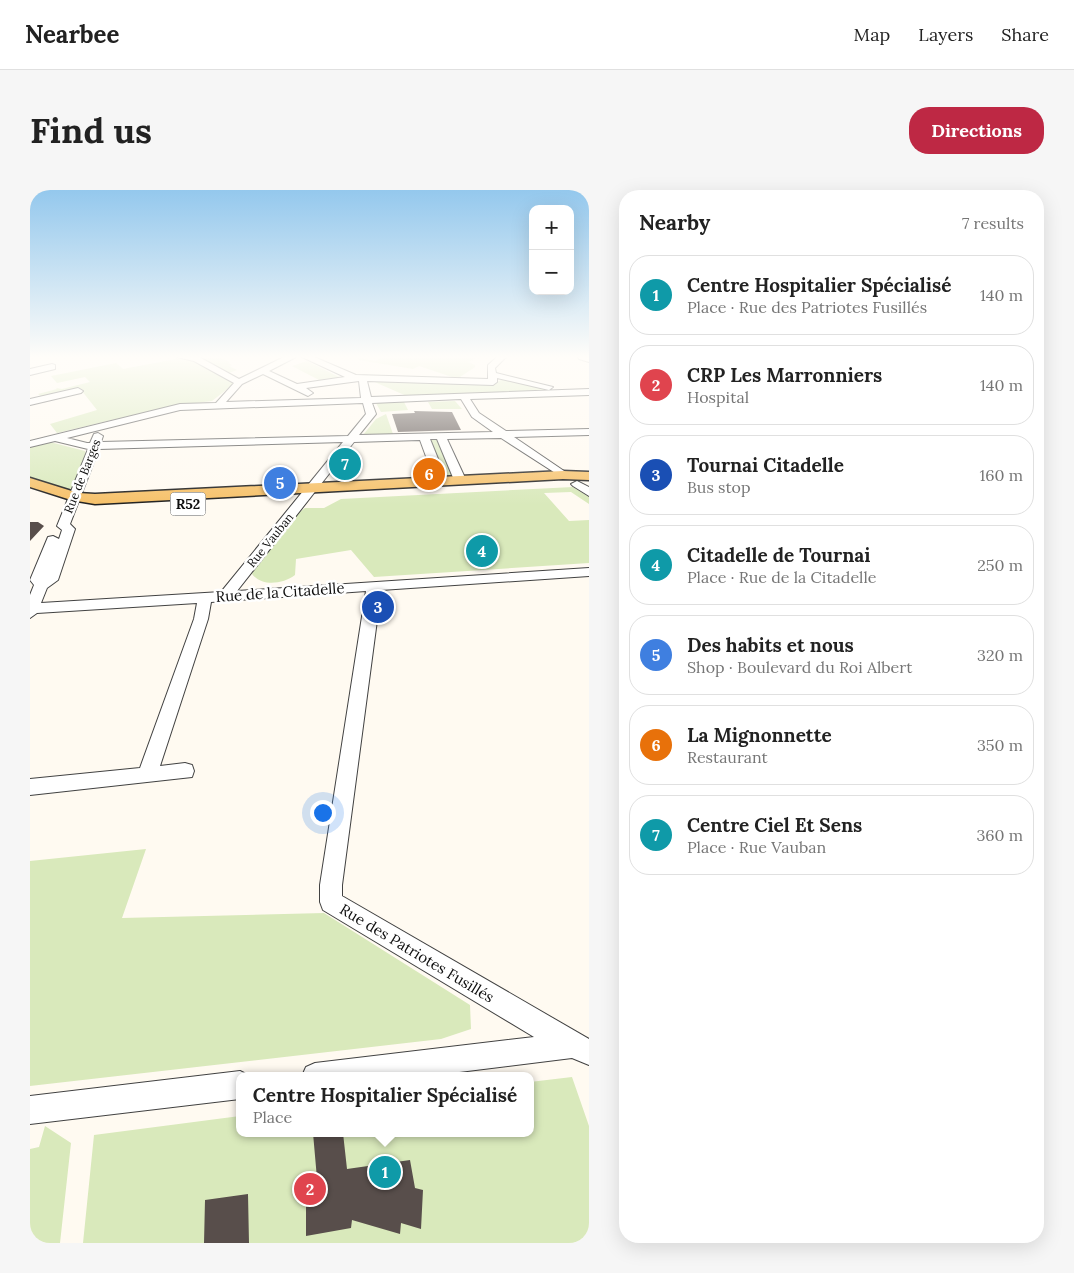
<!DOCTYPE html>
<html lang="en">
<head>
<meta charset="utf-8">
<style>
  :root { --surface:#fff; --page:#f6f6f6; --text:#222; --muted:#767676; --line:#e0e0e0; --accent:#be2844 }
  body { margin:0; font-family:Lora,serif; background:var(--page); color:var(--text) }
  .controls { position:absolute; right:15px; top:15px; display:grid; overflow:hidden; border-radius:10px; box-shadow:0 5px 20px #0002 }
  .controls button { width:45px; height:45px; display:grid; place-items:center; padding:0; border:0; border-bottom:1px solid var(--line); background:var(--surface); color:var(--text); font:25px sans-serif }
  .you { position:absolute; left:292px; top:622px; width:18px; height:18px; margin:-12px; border:4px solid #fff; border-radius:50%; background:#1a73e8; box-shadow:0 0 0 8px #1a73e833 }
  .badge { display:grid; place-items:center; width:32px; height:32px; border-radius:50%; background:var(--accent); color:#fff; font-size:16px; font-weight:700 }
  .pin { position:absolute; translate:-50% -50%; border:2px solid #fff; box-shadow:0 1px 5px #0006 }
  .popup { position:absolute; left:206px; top:882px; width:298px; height:65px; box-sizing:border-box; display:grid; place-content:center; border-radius:10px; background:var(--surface); filter:drop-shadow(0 1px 4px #0005); font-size:16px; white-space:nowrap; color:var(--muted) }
  .popup b { font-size:19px; color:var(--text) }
  .popup::after { content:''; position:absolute; left:50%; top:100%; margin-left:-10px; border:10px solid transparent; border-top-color:var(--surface) }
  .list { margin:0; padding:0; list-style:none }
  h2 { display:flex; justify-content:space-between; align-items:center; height:65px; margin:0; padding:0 20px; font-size:21px }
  h2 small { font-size:16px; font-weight:400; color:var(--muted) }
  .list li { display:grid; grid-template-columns:32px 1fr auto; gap:15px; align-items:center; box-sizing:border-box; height:80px; margin:0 10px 10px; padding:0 10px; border:1px solid var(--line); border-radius:20px }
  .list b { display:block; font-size:19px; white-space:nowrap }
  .list p { margin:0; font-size:16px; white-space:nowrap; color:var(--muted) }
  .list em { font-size:16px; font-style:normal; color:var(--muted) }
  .map { position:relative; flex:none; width:559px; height:1053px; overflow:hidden; border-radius:20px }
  header { display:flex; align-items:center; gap:30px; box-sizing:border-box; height:70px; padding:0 25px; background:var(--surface); border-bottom:1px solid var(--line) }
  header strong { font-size:24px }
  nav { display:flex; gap:28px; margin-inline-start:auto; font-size:18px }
  .intro { display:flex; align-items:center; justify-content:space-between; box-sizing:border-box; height:120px; padding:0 30px }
  h1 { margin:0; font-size:35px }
  .button { padding:12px 22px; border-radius:20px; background:var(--accent); color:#fff; font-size:18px; font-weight:700 }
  main { display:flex; gap:30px; padding:0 30px }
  aside { flex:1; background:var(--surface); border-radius:20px; box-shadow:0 5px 20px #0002 }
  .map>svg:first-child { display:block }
  .green { fill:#d9e9bb }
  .building { fill:#584e4b }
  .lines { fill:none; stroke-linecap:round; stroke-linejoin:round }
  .minor-casing { stroke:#424242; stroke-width:2 }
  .major-casing { stroke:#202020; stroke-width:3 }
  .minor { fill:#fff; fill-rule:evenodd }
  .major { fill:#f6c16a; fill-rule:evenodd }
  .labels { text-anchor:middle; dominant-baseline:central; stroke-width:5; stroke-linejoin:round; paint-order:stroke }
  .far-street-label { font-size:12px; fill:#0f0f0f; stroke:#fff }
  .shield { fill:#fff; stroke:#575757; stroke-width:1 }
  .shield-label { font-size:14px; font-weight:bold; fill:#0f0f0f }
  .street-label { font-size:15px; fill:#0f0f0f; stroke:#fff }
</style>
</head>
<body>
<header>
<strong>Nearbee</strong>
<nav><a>Map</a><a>Layers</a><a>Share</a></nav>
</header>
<div class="intro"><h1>Find us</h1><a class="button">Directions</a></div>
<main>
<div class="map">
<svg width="559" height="1053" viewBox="0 0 559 1053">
  <rect width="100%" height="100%" fill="#fffaf1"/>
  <path class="green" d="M189,167L200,172L198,173L202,175L199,176L207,180L199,183L167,168Z
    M347,167H440L445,169L438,172L445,175V177L430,187L433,189H428L389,176L383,179L329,170V168L346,171L350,168Z
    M151,168L162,169L205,193L182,211L141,216L27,243L20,234L67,220L52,201L12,207L8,204L27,199L26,198L32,199L60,192L55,187L27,193L21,186L86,173L93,179Z
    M277,171L311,188L291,191L262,176Z
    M473,189L526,201L379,207L340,190L465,193Z
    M425,211L432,219H402L398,212Z
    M374,212L378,220L351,222L346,213Z
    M356,224L363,244L333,245L346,229Z
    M399,250H409L425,287H413Z
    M20,252L55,261L56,264L42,302L0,290V257Z
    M543,297L559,307V314L541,302L514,303L539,331L559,330V373L344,387L321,360L266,369L265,385C253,394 232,397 222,384L225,376L265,326L275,318H294L311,309Z
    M116,659L92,728L294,723L440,815L441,839L411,849L0,896V671Z
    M542,887L559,936V1053H53L64,945L210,926V943H500V892Z
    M15,936L41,953L30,1053H0V959L9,957Z"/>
  <path class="building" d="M384,221L422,222L431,240L368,242L362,224L385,223Z
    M0,332H8L14,336L0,351Z
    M283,943H313L317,979L380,970L385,998L393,1000L391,1039L371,1033L370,1044L322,1030L321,1038L276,1046V1002L288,1000Z
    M218,1004L219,1053H174L175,1010Z"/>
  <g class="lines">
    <g class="minor-casing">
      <path id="minor" d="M147,167H169L209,189L254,167H266L239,181L267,194L315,187L272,167H284L326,185L458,189V175L467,167H476L465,178L466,183L523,197L519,200L467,188V192L463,195L337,191L341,207L559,199V205L440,209L449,223L476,241L559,239V245L484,247L537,283L539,285L533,288L471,248L417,249L436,290L430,293L424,290L407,249H400L417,291L411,294L405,291L390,250L324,252L207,401L559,378V386L351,400L312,695V706L559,849V875L542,868L397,886H272L276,877L285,873L504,847L293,720L290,712V695L336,401L181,412L178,429L130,576L155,573L162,575L164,581L162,587L0,605V589L110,578L164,429L167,413L7,423L0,428V405L4,395L0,390L18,347L23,346L29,349L32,340L27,336L58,259L25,251L0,257V251L150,214L186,213L204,193L164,171ZM233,184L278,206L283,203L276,198L329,191L331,208L196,212L212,194ZM431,209L442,227L463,242L329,245L346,224L342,213ZM333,213L336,224L318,246L71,252L73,246L68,243L64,244L60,253H57L37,248L150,220ZM313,252L191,402L11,413L17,398L28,390L45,339L40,334L69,259Z
        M548,167H559V172L549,169Z
        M22,174L25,175V179L0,185V179Z
        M48,198L53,201L51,203L0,215V209Z
        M547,291L559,297V306L543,296L541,294Z
        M210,881L220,886H210V909L0,934V906Z"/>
    </g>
    <g class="major-casing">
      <path id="major" d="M533,281L559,282V290L533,289L65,314L41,310L0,297V288L48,303L65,304Z"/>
    </g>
    <use href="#minor" class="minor"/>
    <use href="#major" class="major"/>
  </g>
  <linearGradient id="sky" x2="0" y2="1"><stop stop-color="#94c8ed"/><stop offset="0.53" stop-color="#fffdf9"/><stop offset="1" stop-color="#fffdf9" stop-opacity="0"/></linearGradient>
  <rect width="559" height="315" fill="url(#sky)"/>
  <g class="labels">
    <g class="far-street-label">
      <text transform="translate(52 286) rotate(-68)">Rue de Barges</text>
      <text transform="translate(240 350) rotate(-51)">Rue Vauban</text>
    </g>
    <rect class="shield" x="140.5" y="302.5" width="35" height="23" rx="4"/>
    <g class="shield-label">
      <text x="158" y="314">R52</text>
    </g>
    <g class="street-label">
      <text transform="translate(250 402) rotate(-4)">Rue de la Citadelle</text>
      <text transform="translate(387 763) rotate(31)">Rue des Patriotes Fusillés</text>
    </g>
  </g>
</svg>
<div class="controls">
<button>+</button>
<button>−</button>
</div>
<div class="you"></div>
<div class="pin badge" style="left:355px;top:982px;background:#0f9aa8">1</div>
<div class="popup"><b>Centre Hospitalier Spécialisé</b>Place</div>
<div class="pin badge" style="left:280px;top:999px;background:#e0444e">2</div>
<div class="pin badge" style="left:348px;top:417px;background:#1a4fb4">3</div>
<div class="pin badge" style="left:452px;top:361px;background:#0f9aa8">4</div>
<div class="pin badge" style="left:250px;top:293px;background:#3f7fe0">5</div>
<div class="pin badge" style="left:399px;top:284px;background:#e8710a">6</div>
<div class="pin badge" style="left:315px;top:274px;background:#0f9aa8">7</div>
</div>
<aside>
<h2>Nearby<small>7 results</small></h2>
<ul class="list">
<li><span class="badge" style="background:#0f9aa8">1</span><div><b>Centre Hospitalier Spécialisé</b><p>Place · Rue des Patriotes Fusillés</p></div><em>140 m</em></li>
<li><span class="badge" style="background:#e0444e">2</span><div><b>CRP Les Marronniers</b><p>Hospital</p></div><em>140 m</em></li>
<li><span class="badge" style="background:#1a4fb4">3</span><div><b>Tournai Citadelle</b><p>Bus stop</p></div><em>160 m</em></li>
<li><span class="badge" style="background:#0f9aa8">4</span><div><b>Citadelle de Tournai</b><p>Place · Rue de la Citadelle</p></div><em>250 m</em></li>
<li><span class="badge" style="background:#3f7fe0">5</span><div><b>Des habits et nous</b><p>Shop · Boulevard du Roi Albert</p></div><em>320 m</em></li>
<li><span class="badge" style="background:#e8710a">6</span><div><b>La Mignonnette</b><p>Restaurant</p></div><em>350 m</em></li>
<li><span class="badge" style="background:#0f9aa8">7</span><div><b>Centre Ciel Et Sens</b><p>Place · Rue Vauban</p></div><em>360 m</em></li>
</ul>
</aside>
</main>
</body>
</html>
